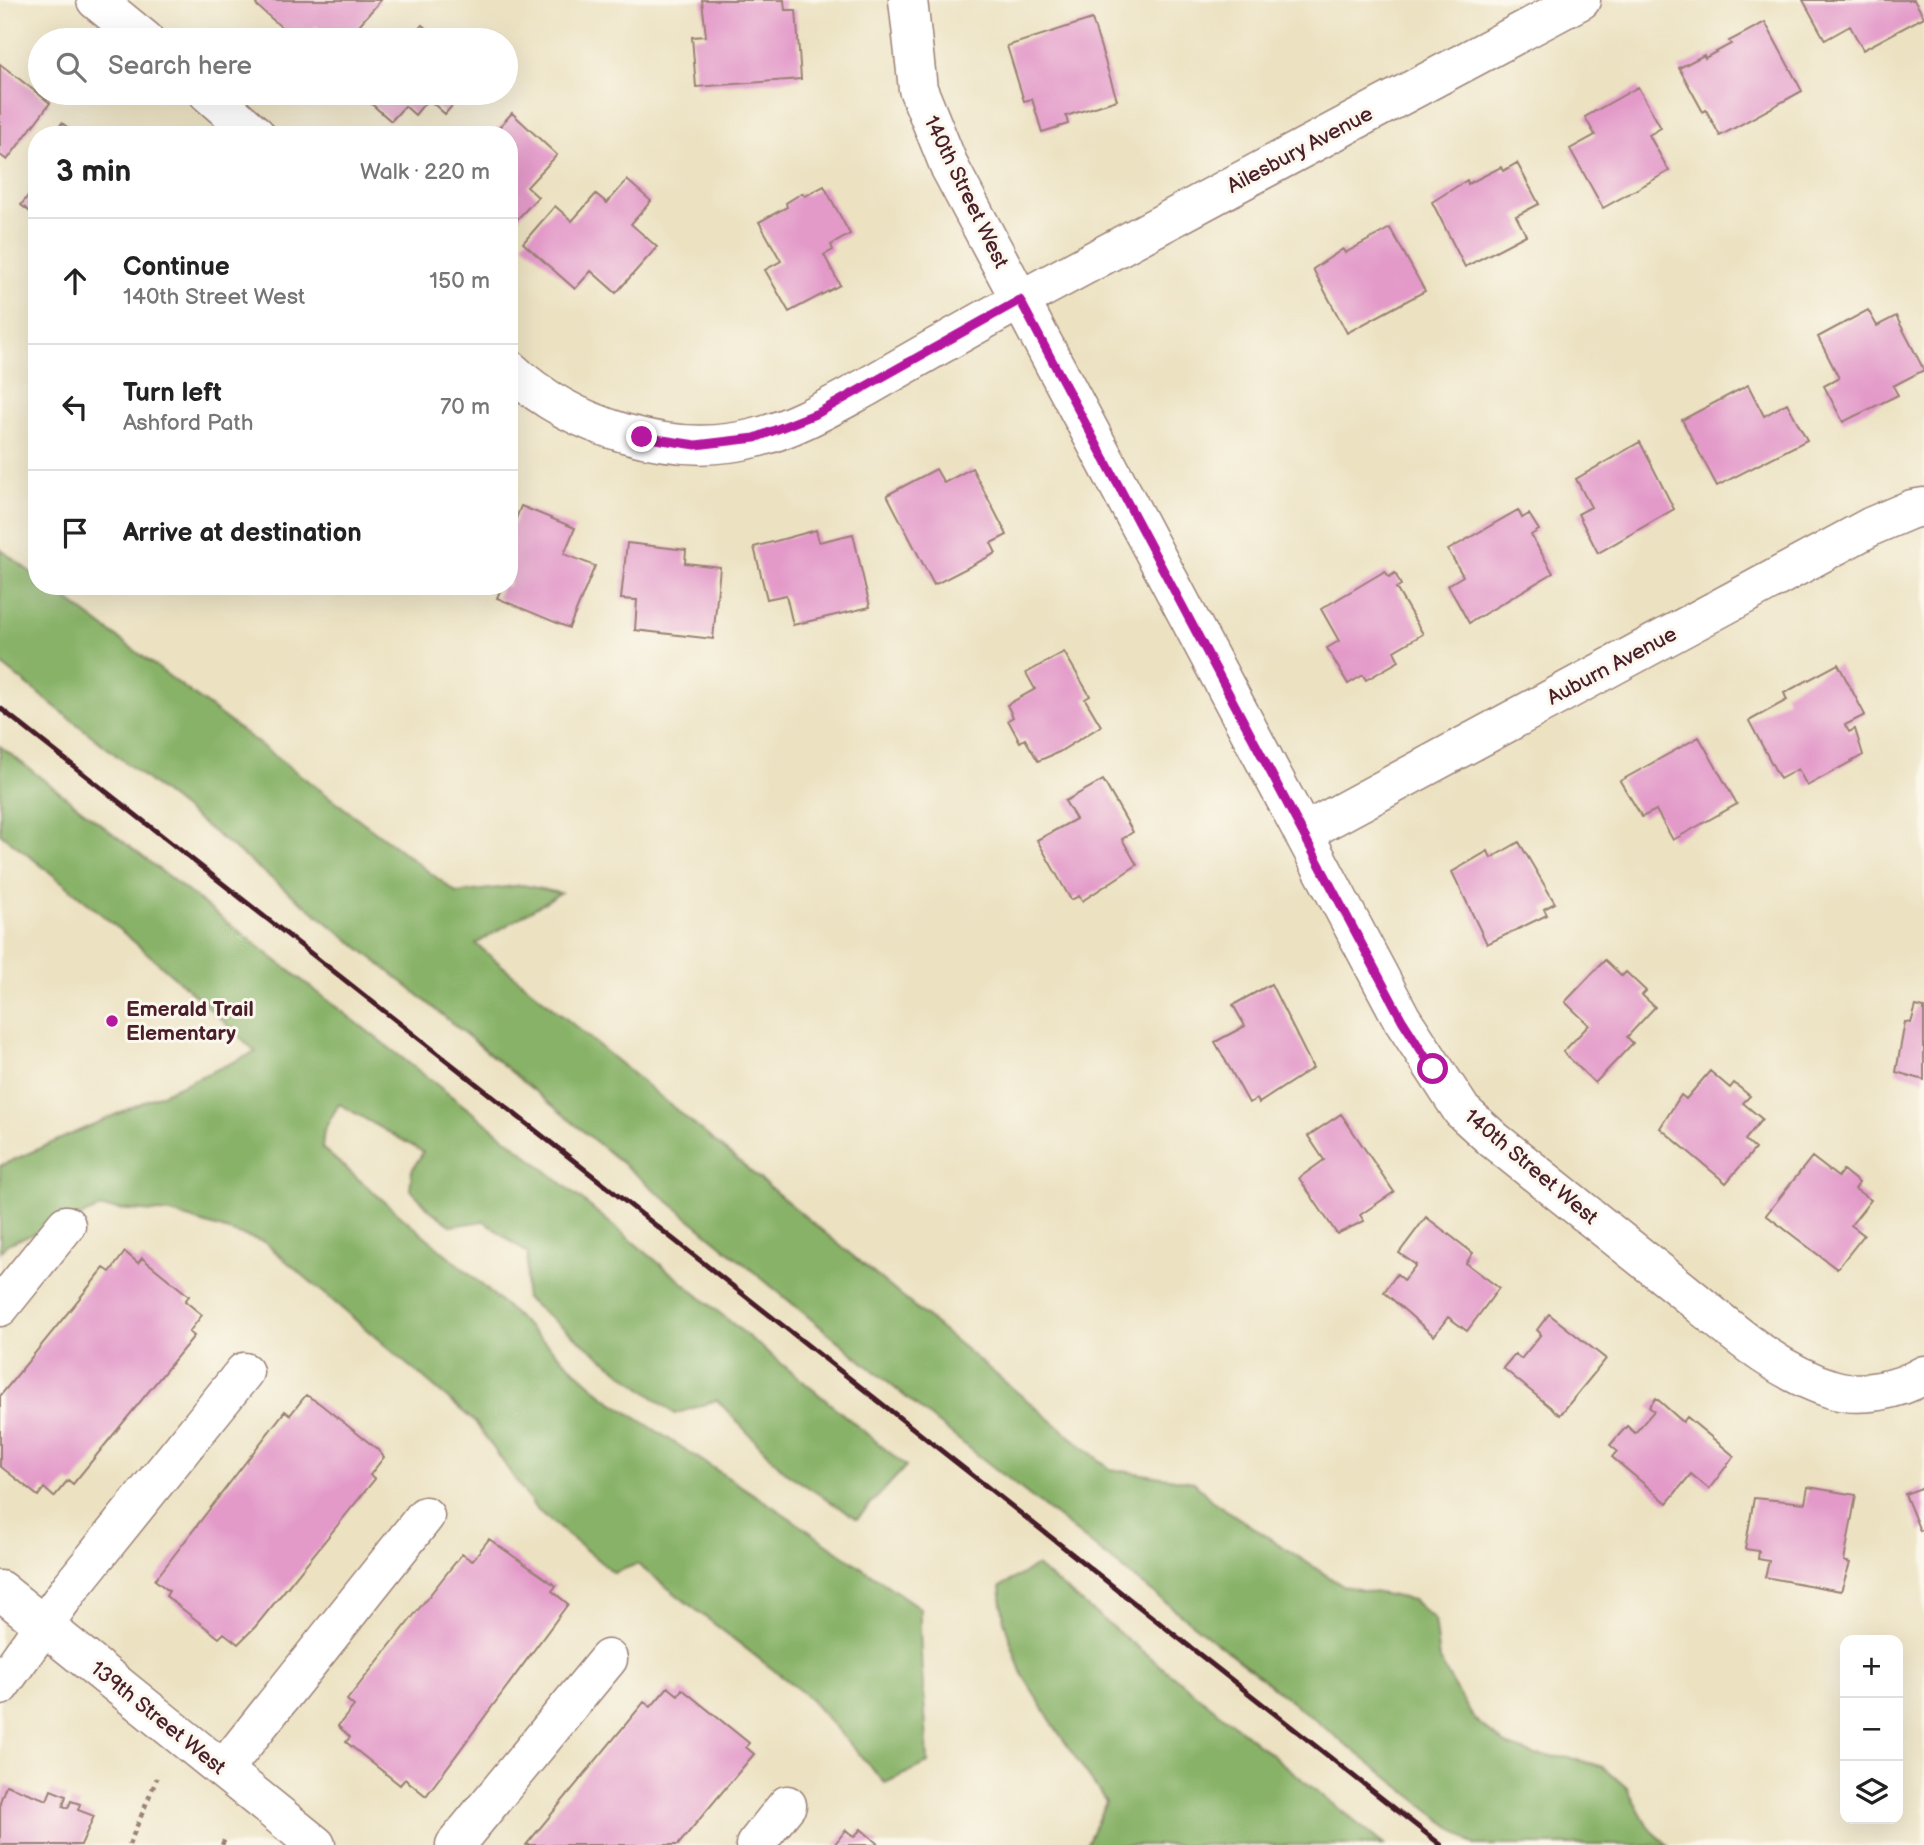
<!DOCTYPE html>
<html lang="en">
<head>
<meta charset="utf-8">
<style>
  :root { --surface:#fff; --page:#f6f6f6; --text:#222; --muted:#767676; --line:#e0e0e0 }
  body { margin:0; font-family:"Balsamiq Sans",sans-serif; background:var(--page); color:var(--text) }
  .controls { position:absolute; right:21px; bottom:21px; display:grid; overflow:hidden; border-radius:14px; box-shadow:0 7px 28px #0002 }
  .controls button { width:63px; height:63px; display:grid; place-items:center; padding:0; border:0; border-bottom:2px solid var(--line); background:var(--surface); color:var(--text); font:35px sans-serif }
  .stop { position:absolute; width:21px; height:21px; margin:-16px; border:5px solid #b5179e; border-radius:50%; background:#fff }
  .stop.end { background:#b5179e; border-color:#fff; box-shadow:0 2px 7px #0008 }
  .list { margin:0; padding:0; list-style:none }
  h2 { display:flex; justify-content:space-between; align-items:center; height:91px; margin:0; padding:0 28px; font-size:30px }
  h2 small { font-size:23px; font-weight:400; color:var(--muted) }
  .list li { display:grid; grid-template-columns:46px 1fr auto; gap:21px; align-items:center; box-sizing:border-box; height:126px; padding:0 28px; border-top:2px solid var(--line) }
  .list b { display:block; font-size:26px; white-space:nowrap }
  .list p { margin:0; font-size:23px; white-space:nowrap; color:var(--muted) }
  .list em { font-size:23px; font-style:normal; color:var(--muted) }
  .icon { flex:none; width:38px; height:38px; fill:none; stroke:currentColor; stroke-width:2; stroke-linecap:round; stroke-linejoin:round }
  .map { position:relative; flex:none; width:1924px; height:1845px; overflow:hidden }
  .search { position:absolute; background:var(--surface); box-shadow:0 7px 28px #0002; left:28px; top:28px; width:490px; height:77px; display:flex; align-items:center; gap:18px; box-sizing:border-box; padding:0 24px; border-radius:38px; color:var(--muted); font-size:26px }
  .panel { position:absolute; background:var(--surface); box-shadow:0 7px 28px #0002; left:28px; top:126px; width:490px; height:469px; border-radius:28px }
  .map>svg:first-child { display:block }
  .forest { fill:#88b268; stroke:#69684a; stroke-width:2 }
  .building { fill:#e39ac9 }
  .lines { fill:none; stroke-linecap:round; stroke-linejoin:round }
  .minor-casing { stroke:#9b8076; stroke-width:41 }
  .path { stroke:#9b8076; stroke-width:4.5; stroke-dasharray:5 5; stroke-linecap:butt }
  .minor { stroke:#fff; stroke-width:38 }
  .rail { stroke:#4a1f2b; stroke-width:5 }
  .route { stroke:#b5179e; stroke-width:9 }
  .poi-dot { fill:#b5179e; stroke:#fbf7ec; stroke-width:2.5 }
  .labels { text-anchor:middle; dominant-baseline:central; stroke-width:6; stroke-linejoin:round; paint-order:stroke }
  .street-label { font-size:21px; fill:#4a1f2b; stroke:#fbf7ec }
  .poi-label { font-size:21px; font-weight:bold; fill:#4a1f2b; stroke:#fbf7ec; text-anchor:start }
</style>
</head>
<body>
<div class="map">
<svg width="1924" height="1845" viewBox="0 0 1924 1845">
  <rect width="100%" height="100%" fill="#fbf7ec"/>
  <filter id="ink" filterUnits="userSpaceOnUse"><feTurbulence type="fractalNoise" baseFrequency=".0143" numOctaves="2"/><feDisplacementMap in="SourceGraphic" scale="14" xChannelSelector="R" yChannelSelector="G"/><feConvolveMatrix kernelMatrix="1 2 1 2 8 2 1 2 1" color-interpolation-filters="sRGB"/></filter>
  <filter id="wash" filterUnits="userSpaceOnUse"><feTurbulence type="fractalNoise" baseFrequency=".00686" numOctaves="4" result="noise"/><feDisplacementMap in="SourceGraphic" scale="28" xChannelSelector="R" yChannelSelector="G"/><feGaussianBlur stdDeviation="1.57" result="paint"/><feColorMatrix in="noise" values="0 0 0 0 0 0 0 0 0 0 0 0 0 0 0 0 0 1.4 0 .05"/><feComposite in="paint" operator="in"/></filter>
  <g filter="url(#wash)">
    <rect width="100%" height="100%" fill="#ece2c2"/>
    <path class="forest" d="M0,549L37,577V586H49L457,893L523,885L560,893L476,944L1110,1469L1194,1482L1211,1500L1343,1586L1413,1600L1434,1619L1439,1660L1474,1719L1506,1745L1535,1755L1571,1758L1603,1767L1627,1788L1649,1828L1668,1845H1474L936,1422L406,985L0,663Z
      M0,746L526,1154L906,1466L857,1519L785,1472L717,1400L675,1414L525,1298L528,1254L484,1221L452,1226L431,1211L410,1189L412,1170L423,1152L339,1104L324,1130L322,1148L481,1284L606,1398L784,1514L920,1608C919,1660 926,1711 928,1763L885,1783L807,1696L637,1564L614,1573L536,1509L475,1422L264,1242L171,1213L101,1208L7,1244L0,1252V1166L256,1052C175,974 89,902 0,833Z
      M1036,1566L1384,1845H1086L1106,1802L1056,1729L1021,1672L1004,1621L1000,1587Z"/>
    <g id="blocks">
      <path class="building" d="M260,0H381L346,40H332L316,26L303,40H296L256,5Z
        M702,0H784L785,10H796L801,79L696,87L692,37L706,36Z
        M1803,0H1914L1924,17L1863,50L1850,26L1825,40Z
        M1092,19L1117,100L1066,116L1068,124L1042,132L1032,99L1024,101L1007,46Z
        M1765,22L1802,91L1720,136L1706,110L1703,112L1679,68L1704,55L1705,58L1731,44L1729,41Z
        M422,25L440,40H409Z
        M0,64L50,103L7,160L0,155Z
        M1638,87L1661,128L1649,135L1669,171L1603,208L1570,149L1595,135L1585,117Z
        M359,93H463L445,114L428,99L415,115L405,106L391,121Z
        M512,113L557,155L527,187L538,197L509,228V135H492Z
        M62,123L78,135H53Z
        M1517,163L1539,204L1516,216L1526,235L1465,267L1432,202L1467,180L1468,184L1501,167L1503,171Z
        M627,180L651,201L631,224L657,247L616,293L591,271L575,289L523,243L555,206L572,221L596,194L607,203Z
        M37,184V217L21,205Z
        M824,186L850,234L831,245L833,250L824,255L840,285L789,312L765,270L781,261L759,222L787,207L786,203L802,193L805,196Z
        M1390,228L1425,291L1347,333L1313,269L1343,249L1345,253Z
        M1868,310L1877,326L1896,316L1924,370L1893,386L1898,395L1843,422L1824,386L1839,378L1818,337Z
        M1748,385L1764,416L1787,403L1807,440L1717,486L1682,420Z
        M1640,442L1674,509L1598,553L1578,514L1591,507L1576,479Z
        M972,468L1007,535L991,543L996,553L934,585L887,495L936,469L944,483Z
        M521,506L575,528L564,554L595,566L569,628L497,598L502,586H509V568L513,558L509,557V536Z
        M1518,510L1522,518L1529,514L1539,530L1531,535L1553,573L1469,623L1448,585L1463,576L1448,550Z
        M816,530L819,542L853,534L870,607L793,625L786,595L767,599L754,547Z
        M627,543L686,550L685,563L720,567L713,639L635,630L637,600L621,599Z
        M1385,571L1389,577L1395,573L1401,585L1396,588L1423,634L1394,651L1399,661L1366,680L1363,675L1348,684L1327,648L1339,641L1321,609Z
        M1064,652L1090,696L1085,699L1101,726L1059,752L1038,761L1025,739L1020,742L1008,720L1013,717L1007,705L1035,689L1026,673Z
        M1838,664L1865,715L1845,725L1849,732L1855,729L1863,755L1807,786L1798,769L1780,779L1749,721L1787,700L1784,693Z
        M1699,737L1737,804L1673,840L1656,810L1642,817L1620,781Z
        M1103,780L1133,832L1122,839L1137,865L1082,901L1079,896L1071,900L1037,840L1076,819L1065,801Z
        M1519,842L1555,903L1544,909L1547,915L1487,944L1452,872L1488,851L1491,858Z
        M1605,960L1622,976L1626,972L1646,991L1642,995L1655,1007L1627,1037L1633,1043L1595,1083L1563,1052L1589,1025L1565,1002Z
        M1271,984L1313,1068L1259,1103L1257,1099L1249,1103L1215,1042L1245,1026L1233,1005Z
        M1916,1006L1924,1008V1080L1896,1072L1905,1022L1911,1023Z
        M1710,1071L1730,1088L1734,1083L1750,1096L1743,1103L1762,1119L1745,1140L1755,1149L1726,1183L1660,1128L1681,1095L1686,1099Z
        M1341,1114L1394,1192L1360,1215L1364,1221L1337,1234L1299,1178L1324,1160L1308,1136Z
        M1812,1157L1838,1177L1843,1170L1859,1183L1855,1189L1871,1200L1851,1225L1864,1235L1837,1269L1766,1215Z
        M1426,1217L1473,1253L1466,1263L1499,1288L1467,1331L1448,1317L1434,1336L1384,1292L1397,1274L1404,1280L1416,1265L1399,1253Z
        M125,1252L138,1263L142,1258L189,1296L185,1301L202,1315L189,1332L194,1336L73,1484L68,1480L54,1497L44,1488L38,1496L0,1466V1396L104,1268L110,1272Z
        M1549,1314L1606,1359L1560,1415L1503,1368L1515,1354L1521,1359L1541,1334L1537,1330Z
        M306,1395L319,1403L377,1449L384,1457L370,1475L375,1479L255,1627L238,1644L224,1633L219,1638L166,1596L169,1591L155,1580L285,1411L290,1415Z
        M1656,1398L1683,1422L1687,1417L1734,1456L1709,1489L1691,1474L1667,1503L1612,1457L1617,1451L1610,1445L1627,1426L1635,1433L1654,1411L1649,1407Z
        M1808,1487L1856,1495L1844,1561L1850,1563L1841,1591L1765,1577L1769,1561L1758,1559L1759,1551L1745,1549L1754,1498L1805,1503Z
        M1924,1487V1529L1920,1531L1905,1494Z
        M489,1539L556,1586L552,1591L568,1604L426,1796L405,1779L400,1785L346,1742L350,1737L338,1726L354,1706L347,1700L462,1554L472,1561Z
        M668,1687L678,1695L682,1689L749,1743L746,1747L754,1754L678,1845H526L644,1702L651,1707Z
        M6,1785L47,1800L51,1790L66,1796L63,1806L68,1808L71,1801L80,1804L78,1810L94,1816L81,1845H0V1802Z
        M861,1829L879,1845H834L846,1830L854,1837Z"/>
    </g>
  </g>
  <g filter="url(#ink)">
    <use href="#blocks" fill-opacity="0" stroke="#9b8076" stroke-width="2"/>
    <g class="lines">
      <g class="minor-casing">
        <path id="minor" d="M96,0L145,40
          M908,0L918,89L950,168L1402,1019L1462,1111L1494,1140C1556,1190 1619,1240 1682,1290C1728,1327 1774,1371 1832,1389C1860,1398 1899,1390 1924,1375
          M208,93L256,135
          M509,369C571,427 672,459 755,438C794,428 830,407 865,388C917,358 969,328 1022,299C1208,198 1394,100 1581,0
          M1303,833L1872,526L1912,509L1924,507
          M0,1307L66,1225
          M0,1590L316,1845
          M0,1686L71,1587L244,1372
          M223,1770L425,1516
          M455,1845L608,1659
          M755,1845L787,1805"/>
      </g>
      <path class="path" d="M129,1845L157,1778
        M222,1845L226,1836"/>
      <use href="#minor" class="minor"/>
      <path class="rail" d="M0,708L1441,1845"/>
    </g>
  </g>
  <g class="lines" filter="url(#ink)">
    <path class="route" d="M642,437L696,445L755,438L818,413L1020,300L1402,1020L1433,1069"/>
  </g>
  <circle class="poi-dot" cx="112" cy="1021" r="7"/>
  <g class="labels">
    <g class="street-label">
      <text transform="translate(1300 150) rotate(-28)">Ailesbury Avenue</text>
      <text transform="translate(966 192) rotate(64)">140th Street West</text>
      <text transform="translate(1612 666) rotate(-28)">Auburn Avenue</text>
      <text transform="translate(1531 1167) rotate(40)">140th Street West</text>
      <text transform="translate(158 1718) rotate(39)">139th Street West</text>
    </g>
    <g class="poi-label">
      <text x="126" y="1009">Emerald Trail<tspan x="126" dy="24">Elementary</tspan></text>
    </g>
  </g>
</svg>
<div class="controls">
<button>+</button>
<button>−</button>
<button><svg class="icon" aria-label="layers" viewBox="0 0 24 24"><path d="M12 4l9 5-9 5-9-5zM3 14l9 5 9-5"/></svg></button>
</div>
<div class="stop" style="left:1433px;top:1069px"></div>
<div class="stop end" style="left:642px;top:437px"></div>
<div class="search"><svg class="icon" aria-label="search" viewBox="0 0 24 24"><circle cx="10" cy="10" r="6"/><path d="M15 15l6 6"/></svg>Search here</div>
<section class="panel">
<h2>3 min<small>Walk · 220 m</small></h2>
<ul class="list">
<li><svg class="icon" aria-label="ahead" viewBox="0 0 24 24"><path d="M12 20V5M6 11l6-6 6 6"/></svg><div><b>Continue</b><p>140th Street West</p></div><em>150 m</em></li>
<li><svg class="icon" aria-label="left" viewBox="0 0 24 24"><path d="M17 20v-9H6M10 6l-5 5 5 5"/></svg><div><b>Turn left</b><p>Ashford Path</p></div><em>70 m</em></li>
<li><svg class="icon" aria-label="arrive" viewBox="0 0 24 24"><path d="M6 21V4h12l-3 4 3 4H6"/></svg><div><b>Arrive at destination</b></div></li>
</ul>
</section>
</div>
</body>
</html>
